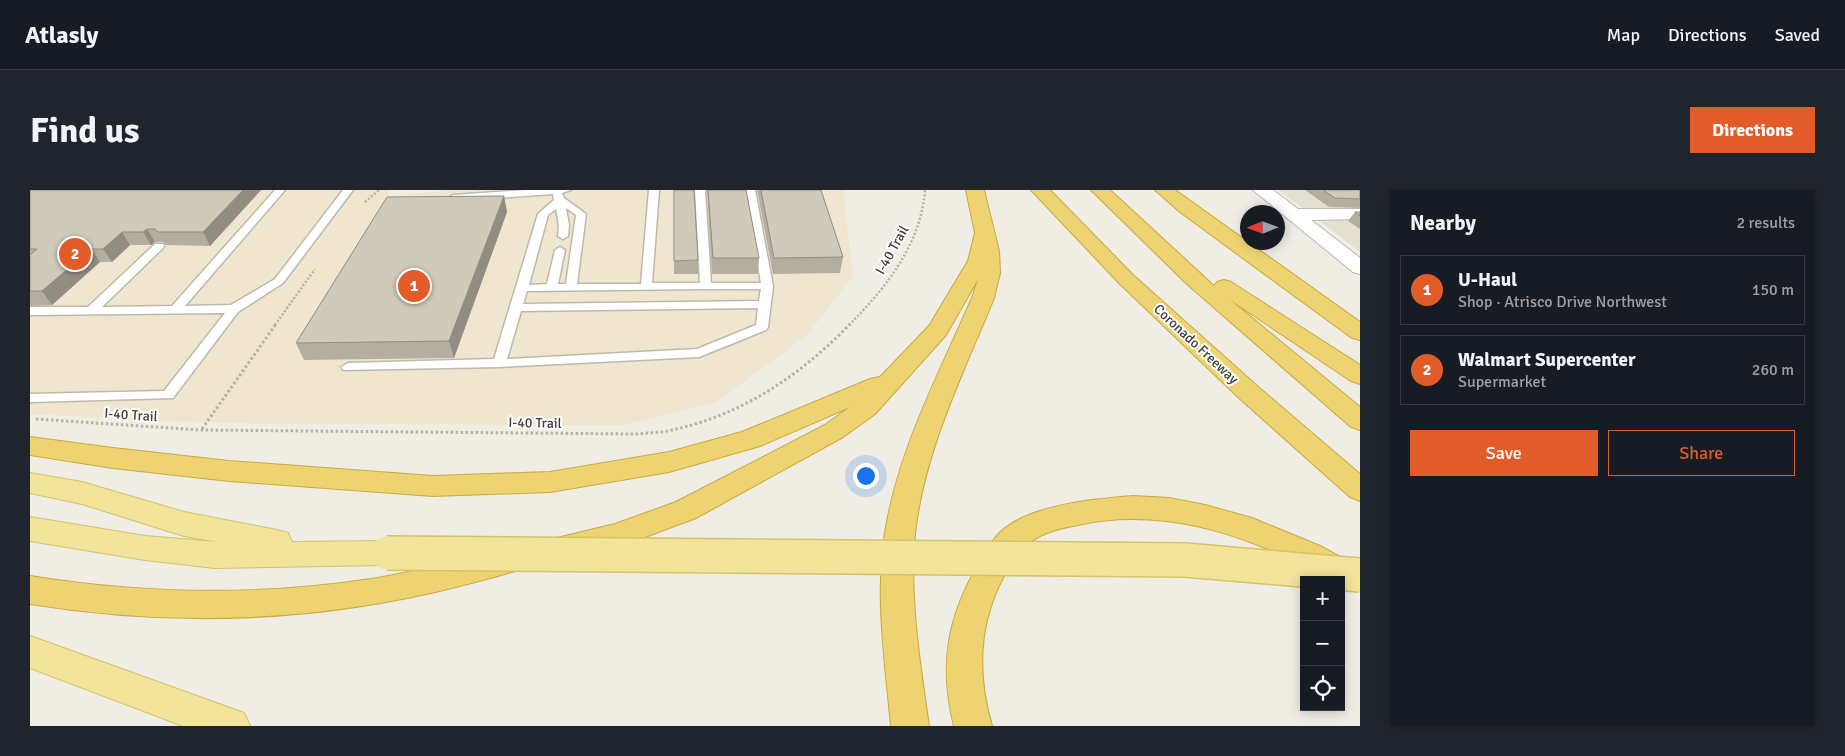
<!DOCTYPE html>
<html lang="en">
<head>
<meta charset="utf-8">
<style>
  :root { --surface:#171b24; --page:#20242c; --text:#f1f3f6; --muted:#9ea1a6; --line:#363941; --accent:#e15c29 }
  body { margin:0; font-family:Signika,sans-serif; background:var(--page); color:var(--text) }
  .controls { position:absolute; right:15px; bottom:15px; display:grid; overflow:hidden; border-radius:0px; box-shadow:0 2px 12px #0003 }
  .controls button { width:45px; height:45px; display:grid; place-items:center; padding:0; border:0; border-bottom:1px solid var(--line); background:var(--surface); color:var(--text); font:25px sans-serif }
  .compass { position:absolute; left:1210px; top:15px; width:45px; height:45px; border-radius:50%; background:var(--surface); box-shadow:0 2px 12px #0003; rotate:269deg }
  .you { position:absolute; left:835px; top:285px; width:18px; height:18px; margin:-12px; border:4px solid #fff; border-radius:50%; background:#1a73e8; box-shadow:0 0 0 8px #1a73e833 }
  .badge { display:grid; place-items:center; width:32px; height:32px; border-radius:50%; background:var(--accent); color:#fff; font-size:16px; font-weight:700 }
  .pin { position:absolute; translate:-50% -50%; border:2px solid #fff; box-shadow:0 1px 5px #0006 }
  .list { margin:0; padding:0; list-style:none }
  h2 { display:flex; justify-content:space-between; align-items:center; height:65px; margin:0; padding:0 20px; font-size:21px }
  h2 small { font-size:16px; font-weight:400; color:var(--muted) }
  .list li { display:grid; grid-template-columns:32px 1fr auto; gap:15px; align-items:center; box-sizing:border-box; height:70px; margin:0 10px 10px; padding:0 10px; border:1px solid var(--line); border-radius:0px }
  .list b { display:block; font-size:19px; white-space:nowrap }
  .list p { margin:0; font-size:16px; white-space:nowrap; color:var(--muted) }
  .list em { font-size:16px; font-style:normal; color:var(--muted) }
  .actions { display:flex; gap:10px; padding:15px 20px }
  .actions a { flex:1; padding:11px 0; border:1px solid var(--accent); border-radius:0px; text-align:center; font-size:18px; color:var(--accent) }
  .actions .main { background:var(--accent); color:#fff }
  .icon { flex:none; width:28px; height:28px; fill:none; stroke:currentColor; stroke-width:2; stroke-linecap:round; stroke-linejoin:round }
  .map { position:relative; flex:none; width:1330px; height:536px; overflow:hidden; border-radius:0px }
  header { display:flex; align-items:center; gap:30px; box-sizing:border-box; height:70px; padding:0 25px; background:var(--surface); border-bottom:1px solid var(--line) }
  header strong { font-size:24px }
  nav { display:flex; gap:28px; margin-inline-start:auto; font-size:18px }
  .intro { display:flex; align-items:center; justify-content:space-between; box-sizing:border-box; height:120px; padding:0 30px }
  h1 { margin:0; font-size:35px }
  .button { padding:12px 22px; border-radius:0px; background:var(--accent); color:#fff; font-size:18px; font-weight:700 }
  main { display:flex; gap:30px; padding:0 30px }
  aside { flex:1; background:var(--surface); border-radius:0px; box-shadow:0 2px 12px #0003 }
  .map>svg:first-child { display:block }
  .residential { fill:#e3e0d2 }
  .commercial { fill:#f0e6d0 }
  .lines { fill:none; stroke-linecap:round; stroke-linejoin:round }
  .service-casing { stroke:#bdb9aa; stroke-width:3 }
  .minor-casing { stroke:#bdb9aa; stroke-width:2 }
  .primary-casing { stroke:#d4c26d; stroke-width:2 }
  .motorway-casing { stroke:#caa943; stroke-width:2 }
  .path-far1 { stroke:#bab39a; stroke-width:2.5; stroke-dasharray:2 2; stroke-linecap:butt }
  .path { stroke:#bab39a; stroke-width:3; stroke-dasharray:2.5 2.5; stroke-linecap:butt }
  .service { fill:#fff; fill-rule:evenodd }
  .minor { fill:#fff; fill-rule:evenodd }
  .primary { fill:#f2e49a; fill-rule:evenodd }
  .motorway { fill:#edd371; fill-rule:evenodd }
  .primary-bridge-casing { stroke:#d4c26d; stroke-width:36; stroke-linecap:butt }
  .primary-bridge { stroke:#f2e49a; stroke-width:33 }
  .wall { fill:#b3aea0 }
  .shaded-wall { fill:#928d82 }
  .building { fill:#d0caba; stroke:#928d82 }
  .labels { text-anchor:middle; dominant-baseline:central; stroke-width:4; stroke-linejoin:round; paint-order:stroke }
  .street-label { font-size:14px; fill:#413d34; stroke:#fff }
</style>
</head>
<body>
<header>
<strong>Atlasly</strong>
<nav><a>Map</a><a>Directions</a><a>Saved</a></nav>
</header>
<div class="intro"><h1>Find us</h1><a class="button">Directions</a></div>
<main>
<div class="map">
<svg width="1330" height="536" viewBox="0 0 1330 536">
  <rect width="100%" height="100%" fill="#efede4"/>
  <path class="residential" d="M1249,0H1330V62Z"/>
  <path class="commercial" d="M0,0H358L360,6L422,0H813L823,86L777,145L687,212L593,235L244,234L125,231L0,224Z"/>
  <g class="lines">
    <g class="service-casing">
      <path id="service" d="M245,0H255L155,116L201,115L245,89L313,0H323L253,93L208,122L143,208L0,212V204L134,201L195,123L0,125V117H58L125,54H133L134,56L133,58L72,117L142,116Z
        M496,0H541L532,3L534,8L556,24L547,94H611L619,0H629L622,93H670L665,0H675L681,93H731L715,0H725L743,96L738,137L736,140L669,167L469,177L313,180L311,177L318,173L464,169L508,24L524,10L523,4L423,11L418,8L423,5ZM536,18L546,25L536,94H528L535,60L530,57L525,60L517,94L499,95L518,25L526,19L529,35L528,46L533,49L538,46L539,35ZM676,99H731L729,111L493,114L497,101ZM728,118L726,135L667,159L477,169L491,121Z"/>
    </g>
    <g class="minor-casing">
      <path id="minor" d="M1223,0H1243L1268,19H1330V29L1281,30L1330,68V84L1323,82Z"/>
    </g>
    <g class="primary-casing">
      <path id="primary" d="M0,283L52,292L154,322L247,340L258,343L262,352L357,351L368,354L373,363L368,372L357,375L185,378L115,370L0,351V327L115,346L188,352L154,346L52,314L0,303Z
        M0,446L214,523L220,536H153L0,478Z"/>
    </g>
    <g class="motorway-casing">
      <path id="motorway" d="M936,0H954L969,61L970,83L964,108C933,184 894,261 885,344C879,408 890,473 899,536H861C855,472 845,406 855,343C868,260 909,184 942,108L948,89L916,145L845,224L813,247L666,328L588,357L538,369L527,366L523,357L527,348L585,334L646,312L795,235L820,217L730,256L639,282L520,302L403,306L199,291L83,278L0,265V247L83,258L199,271L403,286L520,282L639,262L712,242L840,189L850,187L899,136L938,71L945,43Z
        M1001,0H1020L1103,85L1226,195L1330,284V311L1320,307L1208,207L1089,93Z
        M1061,0H1080L1184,96L1187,92L1194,90L1201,92L1330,175V194L1321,191L1199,109L1330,217V240L1321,237L1157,94Z
        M1125,0H1145L1330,132V150L1322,148L1150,22Z
        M1103,306L1139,308L1175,315L1222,328L1290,356L1321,373L1326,382L1321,391L1311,395V390C1307,390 1300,391 1296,390C1289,388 1280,380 1273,377C1260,369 1246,362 1233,357C1174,333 1111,321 1048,335C1031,338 1013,342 999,353C988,361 981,375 974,386C948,434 947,485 962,536H924C909,476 917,428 948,375C956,361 964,345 978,336C1009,314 1065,309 1103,306Z
        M474,359L485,363L490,372L485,381C466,387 446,392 426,397C287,432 142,437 0,414V386C112,404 229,406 341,389C386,382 430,369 474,359Z"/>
    </g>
    <path class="path-far1" d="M335,12L349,0
      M245,135L285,79
      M819,135C856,98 891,54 895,0"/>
    <path class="path" d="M6,229L171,240L604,244C617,243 630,243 642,240C712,225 771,185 820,134
      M172,239L246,134"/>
    <use href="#service" class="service"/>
    <use href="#minor" class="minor"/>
    <use href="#primary" class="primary"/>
    <use href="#motorway" class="motorway"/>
    <g class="primary-bridge-casing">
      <path id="primary-bridge" d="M357,363L1155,370L1330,385"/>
    </g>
    <use href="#primary-bridge" class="primary-bridge"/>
  </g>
  <path class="wall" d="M0,0H231L180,56L136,55L133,52H125L121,55H100L82,72H70L22,115L0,116Z
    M677,0H716L729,68L728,84H682Z
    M727,0H791L813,67L810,83L743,84Z
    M1275,0H1330V18L1299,17Z
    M474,6L477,22L424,168L274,170L266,153Z
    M1325,22H1330V39L1318,31Z
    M668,70V84H644V71Z"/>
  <path class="shaded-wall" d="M213,0H231L180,56L173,42Z
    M474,6L477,22L424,168L419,151Z
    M117,39L125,52L121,55L113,42Z
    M92,42L100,55L82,72L73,59Z
    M61,59L70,72L22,115L12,101Z"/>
  <path class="building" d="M0,0H213L173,42H128L125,39H117L113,42H92L73,59H61L12,101H0V65L7,59H0Z
    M644,0H664L668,70L644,71Z
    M678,0H716L729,68H683Z
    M731,0H791L813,67L744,68Z
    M1293,0H1330V9L1305,8Z
    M474,6L419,151L266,153L357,7Z
    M1325,22H1330V26Z"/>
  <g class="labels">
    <g class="street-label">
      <text transform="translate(862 60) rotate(-61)">I-40 Trail</text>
      <text transform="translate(1166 154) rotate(43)">Coronado Freeway</text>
      <text transform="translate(101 225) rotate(4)">I-40 Trail</text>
      <text transform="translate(505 233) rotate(1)">I-40 Trail</text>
    </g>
  </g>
</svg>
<div class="controls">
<button>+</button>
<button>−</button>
<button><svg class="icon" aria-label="locate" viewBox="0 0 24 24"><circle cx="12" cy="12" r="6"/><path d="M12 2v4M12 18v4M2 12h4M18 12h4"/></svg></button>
</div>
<svg class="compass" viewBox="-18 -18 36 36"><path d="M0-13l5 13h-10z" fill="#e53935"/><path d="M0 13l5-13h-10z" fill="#9ea1a6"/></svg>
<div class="you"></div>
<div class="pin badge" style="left:384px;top:96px">1</div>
<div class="pin badge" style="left:45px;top:64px">2</div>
</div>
<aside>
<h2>Nearby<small>2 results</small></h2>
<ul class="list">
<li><span class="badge">1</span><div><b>U-Haul</b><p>Shop · Atrisco Drive Northwest</p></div><em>150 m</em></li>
<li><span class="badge">2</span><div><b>Walmart Supercenter</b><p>Supermarket</p></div><em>260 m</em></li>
</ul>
<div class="actions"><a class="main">Save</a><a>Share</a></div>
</aside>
</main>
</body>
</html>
